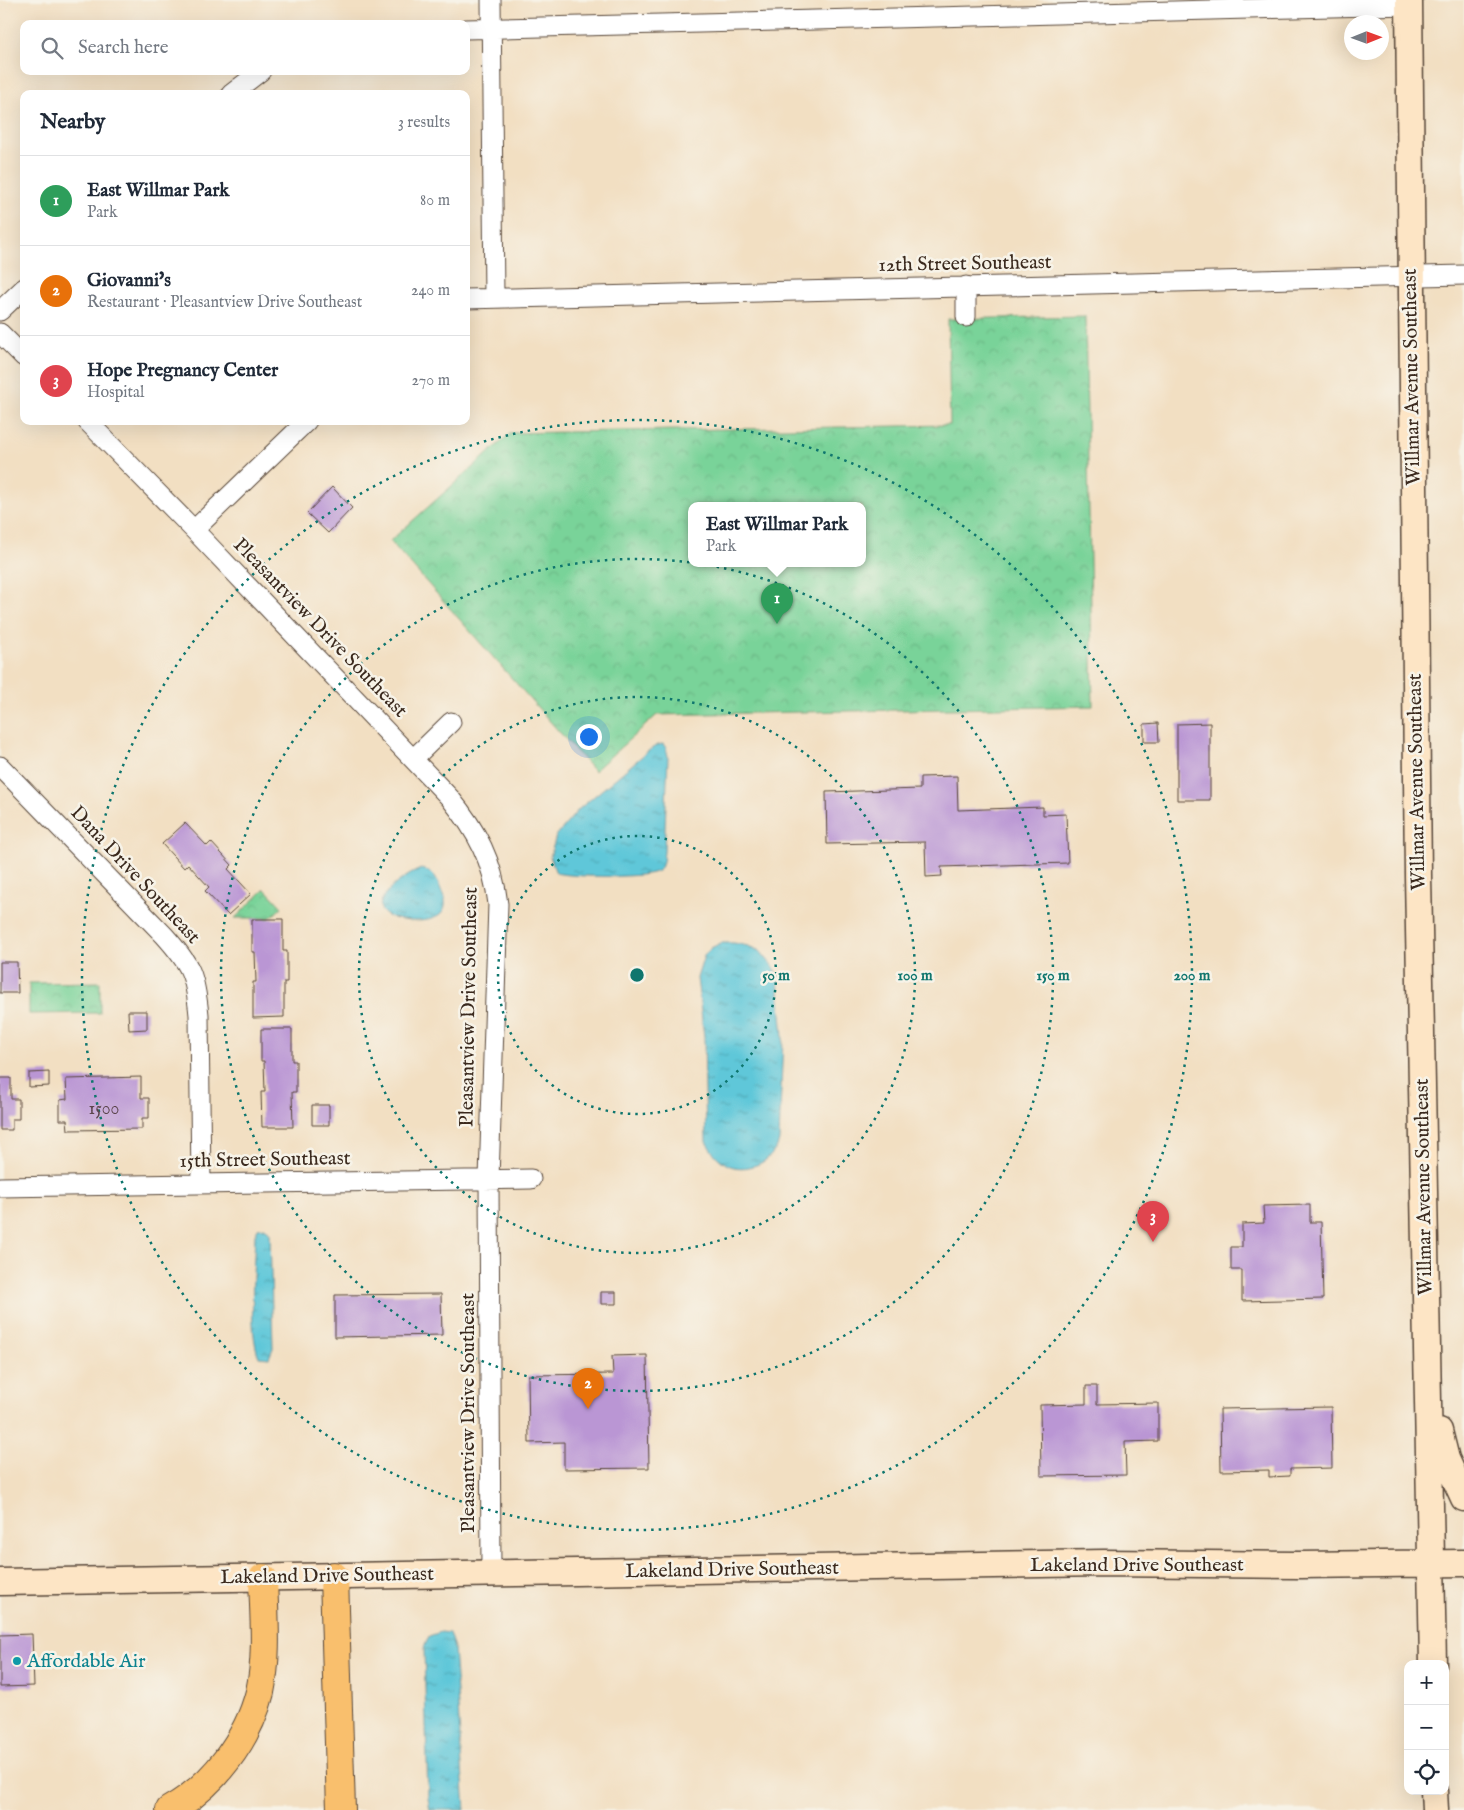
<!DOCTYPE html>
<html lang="en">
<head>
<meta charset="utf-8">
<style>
  :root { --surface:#fff; --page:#f6f6f7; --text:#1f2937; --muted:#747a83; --line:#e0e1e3; --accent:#111827 }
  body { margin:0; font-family:"IM FELL English",serif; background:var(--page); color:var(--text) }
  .controls { position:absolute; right:15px; bottom:15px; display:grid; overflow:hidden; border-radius:10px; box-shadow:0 5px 20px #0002 }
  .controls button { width:45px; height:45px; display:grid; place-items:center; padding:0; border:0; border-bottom:1px solid var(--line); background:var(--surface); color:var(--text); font:25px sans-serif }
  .compass { position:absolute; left:1344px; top:15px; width:45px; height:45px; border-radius:50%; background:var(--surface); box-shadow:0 5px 20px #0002; rotate:89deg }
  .you { position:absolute; left:588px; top:736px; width:18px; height:18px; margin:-12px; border:4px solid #fff; border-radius:50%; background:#1a73e8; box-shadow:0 0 0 8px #1a73e833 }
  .badge { display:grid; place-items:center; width:32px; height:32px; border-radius:50%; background:var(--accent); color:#fff; font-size:16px; font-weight:700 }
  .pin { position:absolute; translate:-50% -41px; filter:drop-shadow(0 1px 2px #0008) }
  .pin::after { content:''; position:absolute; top:26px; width:18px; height:15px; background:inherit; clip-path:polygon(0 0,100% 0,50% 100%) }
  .popup { position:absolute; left:688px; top:502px; width:178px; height:65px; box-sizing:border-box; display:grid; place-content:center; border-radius:10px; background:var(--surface); filter:drop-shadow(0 1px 4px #0005); font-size:16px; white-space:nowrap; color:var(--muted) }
  .popup b { font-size:19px; color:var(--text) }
  .popup::after { content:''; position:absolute; left:50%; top:100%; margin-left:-10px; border:10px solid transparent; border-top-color:var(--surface) }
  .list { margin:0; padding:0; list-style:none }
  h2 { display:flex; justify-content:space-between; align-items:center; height:65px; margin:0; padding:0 20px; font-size:21px }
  h2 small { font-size:16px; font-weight:400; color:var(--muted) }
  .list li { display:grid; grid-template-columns:32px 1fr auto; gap:15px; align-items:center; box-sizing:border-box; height:90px; padding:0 20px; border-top:1px solid var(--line) }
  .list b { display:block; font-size:19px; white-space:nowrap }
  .list p { margin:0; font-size:16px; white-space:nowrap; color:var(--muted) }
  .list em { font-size:16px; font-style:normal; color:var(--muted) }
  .icon { flex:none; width:28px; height:28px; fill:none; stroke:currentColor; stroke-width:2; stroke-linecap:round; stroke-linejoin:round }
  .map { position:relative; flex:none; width:1464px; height:1810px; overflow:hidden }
  .search { position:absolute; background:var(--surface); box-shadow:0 5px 20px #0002; left:20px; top:20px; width:450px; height:55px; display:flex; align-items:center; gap:12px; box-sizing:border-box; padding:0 18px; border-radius:10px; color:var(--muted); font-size:19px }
  .panel { position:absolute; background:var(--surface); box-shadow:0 5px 20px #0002; left:20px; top:90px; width:450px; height:335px; border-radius:10px }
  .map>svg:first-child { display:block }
  .park { fill:url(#park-crowns); stroke:#5a7e5c; fill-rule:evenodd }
  .water { fill:url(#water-ripples); stroke:#4c787c }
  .building { fill:#ba96d4 }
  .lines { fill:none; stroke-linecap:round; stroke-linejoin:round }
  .minor-casing { stroke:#564537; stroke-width:21 }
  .secondary-casing { stroke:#564537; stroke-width:29 }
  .motorway-casing { stroke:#564537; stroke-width:30 }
  .minor { stroke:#fff; stroke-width:19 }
  .secondary { stroke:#fde5c5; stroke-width:26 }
  .motorway { stroke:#f9bf6d; stroke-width:28 }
  .ring { fill:none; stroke:#0f766e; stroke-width:2.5; stroke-dasharray:2.5 5 }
  .culture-dot { fill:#0f9aa8; stroke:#f7f3e8; stroke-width:2 }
  .labels { text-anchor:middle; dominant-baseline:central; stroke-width:5; stroke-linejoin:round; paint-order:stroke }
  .number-label { font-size:18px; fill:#5b454c }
  .street-label { font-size:20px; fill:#3b2a1e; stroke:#f7f3e8 }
  .culture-label { font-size:20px; fill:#0d838f; stroke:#f7f3e8; text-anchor:start }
  .centre { fill:#0f766e; stroke:#f7f3e8; stroke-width:2.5 }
  .ring-label { font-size:15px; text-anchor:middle; font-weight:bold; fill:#0f766e; stroke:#f7f3e8; stroke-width:5; stroke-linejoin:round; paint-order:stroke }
</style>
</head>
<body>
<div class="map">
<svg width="1464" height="1810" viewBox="0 0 1464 1810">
  <defs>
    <pattern id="park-crowns" width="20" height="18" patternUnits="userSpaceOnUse" patternTransform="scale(1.25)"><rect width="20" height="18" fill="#79d399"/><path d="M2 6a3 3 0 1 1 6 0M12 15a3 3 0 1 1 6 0" fill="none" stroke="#6ab583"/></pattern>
    <pattern id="water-ripples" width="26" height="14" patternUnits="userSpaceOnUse" patternTransform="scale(1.25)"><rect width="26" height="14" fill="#5ec7d9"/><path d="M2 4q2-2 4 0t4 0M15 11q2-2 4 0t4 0" fill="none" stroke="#4fa2af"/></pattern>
  </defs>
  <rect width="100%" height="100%" fill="#f7f3e8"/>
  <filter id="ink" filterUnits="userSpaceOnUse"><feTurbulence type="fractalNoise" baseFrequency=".02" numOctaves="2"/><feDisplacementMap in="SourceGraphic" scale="10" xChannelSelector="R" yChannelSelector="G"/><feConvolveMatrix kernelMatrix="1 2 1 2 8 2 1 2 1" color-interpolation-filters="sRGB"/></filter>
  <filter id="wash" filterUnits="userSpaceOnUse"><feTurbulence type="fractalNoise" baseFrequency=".0096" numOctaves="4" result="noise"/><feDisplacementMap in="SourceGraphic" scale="20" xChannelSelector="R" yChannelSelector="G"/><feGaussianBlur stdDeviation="1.12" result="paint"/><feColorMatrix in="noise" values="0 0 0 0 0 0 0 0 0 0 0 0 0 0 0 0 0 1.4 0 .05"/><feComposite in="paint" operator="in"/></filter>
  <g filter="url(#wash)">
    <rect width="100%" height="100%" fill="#f2dfc2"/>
    <path class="park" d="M1085,316L1093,706L657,715L594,771L390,541L511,433L950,425L948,319ZM692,505H862V563H692Z
      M265,889L282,907L270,918H235Z
      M100,982V1013L29,1014V983Z"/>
    <path class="water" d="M663,744L666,748L668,756L664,852C663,858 664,865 659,870C650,879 570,877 556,873L550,857L556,836L579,809L647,752L657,745Z
      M421,869C433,871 437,879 441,890C442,893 445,898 445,901C448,923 415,922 402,920C353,912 400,877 421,869Z
      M721,943H734L748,946L760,951L775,969L778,980L783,1037L779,1140C778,1144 777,1148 774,1151C766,1165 743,1172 728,1165C718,1160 712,1151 706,1142L704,1036L697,978L704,956L711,948Z
      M265,1227L270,1233L273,1348L269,1358L259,1357C248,1332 254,1265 255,1235L258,1228Z
      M441,1632L449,1633L454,1648L465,1810H430L428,1798L424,1648L429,1636Z"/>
    <g id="blocks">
      <path class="building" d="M332,487L352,508L328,533L307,513Z
        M1158,723L1159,742H1144V724Z
        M1210,723V800H1177V724Z
        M957,776L958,810L1043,807V815L1066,814L1068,863L941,867L942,876L926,877L925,842L827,844L826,792L920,789V777Z
        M185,823L207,846L211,842L232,865L228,869L251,894L228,915L205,891L209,887L188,864L184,868L162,844Z
        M252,919H283V951H287V982H284V1017L253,1018V982H256L255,952H252Z
        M0,962H17L18,993H0Z
        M128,1011H147V1029L129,1030Z
        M261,1029H292V1061H296V1092H292L293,1127H262L261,1092H265L264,1061H261Z
        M49,1072V1086L29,1087V1073Z
        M141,1077V1098H149V1118H142V1129L68,1130L67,1120H60V1100L67,1099L66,1079Z
        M0,1078H11V1099H19V1119H12V1130H0Z
        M312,1105H329V1125H312Z
        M1310,1205V1222H1321L1323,1299L1242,1301V1270H1231V1247H1242V1224L1264,1223L1263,1206Z
        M601,1292H616V1304H601Z
        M441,1294L442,1335L335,1337V1295Z
        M647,1355L649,1468L564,1469V1442L529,1443L528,1375L613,1374L612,1356Z
        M1086,1386H1097V1404L1158,1403V1441L1125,1442L1126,1475L1041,1476L1040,1405L1086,1404Z
        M1331,1407L1332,1468L1290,1469V1476L1269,1477V1470L1221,1471L1220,1409Z
        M32,1634L34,1686L0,1687V1635Z"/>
    </g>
  </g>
  <g filter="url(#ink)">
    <use href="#blocks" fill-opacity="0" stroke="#564537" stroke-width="1"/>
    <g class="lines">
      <g class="minor-casing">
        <path id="minor" d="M491,0L494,298
          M466,29L1409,5
          M231,94L261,71
          M966,286V317
          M466,299L1464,275
          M0,311L24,288
          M0,333L24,357
          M87,421L194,530L450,798C477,831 493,861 498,904L489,1179L491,1573
          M194,530L307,421
          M413,759L451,722
          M0,766L164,935C191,965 195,974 199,1015L201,1184
          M0,1187L531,1179"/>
      </g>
      <g class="secondary-casing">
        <path id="secondary" d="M1409,0L1418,876L1433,1664
          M1439,1431L1446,1459L1464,1498
          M0,1582L1104,1563L1300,1565L1464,1563
          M1434,1791L1435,1810"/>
      </g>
      <g class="motorway-casing">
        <path id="motorway" d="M334,1576L341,1810
          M170,1810C213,1786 248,1740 260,1692C268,1655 264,1615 263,1578"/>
      </g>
      <use href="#minor" class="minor"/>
      <use href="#secondary" class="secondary"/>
      <use href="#motorway" class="motorway"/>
    </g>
  </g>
  <g class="ring">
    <circle cx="637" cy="975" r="139"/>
    <circle cx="637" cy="975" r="278"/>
    <circle cx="637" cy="975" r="416"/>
    <circle cx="637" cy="975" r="555"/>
  </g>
  <circle class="culture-dot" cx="17" cy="1661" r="5"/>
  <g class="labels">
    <g class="number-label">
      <text x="104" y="1109">1500</text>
    </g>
    <g class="street-label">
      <text transform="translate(965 264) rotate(-1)">12th Street Southeast</text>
      <text transform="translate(1412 377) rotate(-91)">Willmar Avenue Southeast</text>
      <text transform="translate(320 628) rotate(46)">Pleasantview Drive Southeast</text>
      <text transform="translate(1417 782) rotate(-91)">Willmar Avenue Southeast</text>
      <text transform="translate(135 875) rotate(47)">Dana Drive Southeast</text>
      <text transform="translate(469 1007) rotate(-89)">Pleasantview Drive Southeast</text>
      <text transform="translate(265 1160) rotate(-1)">15th Street Southeast</text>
      <text transform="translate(1424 1187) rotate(-91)">Willmar Avenue Southeast</text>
      <text transform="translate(468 1413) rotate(-90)">Pleasantview Drive Southeast</text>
      <text x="1137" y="1565">Lakeland Drive Southeast</text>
      <text transform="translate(732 1570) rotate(-1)">Lakeland Drive Southeast</text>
      <text transform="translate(327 1576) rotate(-1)">Lakeland Drive Southeast</text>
    </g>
    <g class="culture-label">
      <text x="27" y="1661">Affordable Air</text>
    </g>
  </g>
  <circle cx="637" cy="975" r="8" class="centre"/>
  <g class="ring-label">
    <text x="776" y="980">50 m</text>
    <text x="915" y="980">100 m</text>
    <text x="1053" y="980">150 m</text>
    <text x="1192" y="980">200 m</text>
  </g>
</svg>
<div class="controls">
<button>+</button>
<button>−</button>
<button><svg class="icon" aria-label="locate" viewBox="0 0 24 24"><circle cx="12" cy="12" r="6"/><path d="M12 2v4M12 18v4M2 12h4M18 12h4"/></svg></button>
</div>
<svg class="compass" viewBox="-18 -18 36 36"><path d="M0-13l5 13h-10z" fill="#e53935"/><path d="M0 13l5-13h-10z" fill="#747a83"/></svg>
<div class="you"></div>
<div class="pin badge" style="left:777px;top:624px;background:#2e9e5b">1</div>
<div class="popup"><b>East Willmar Park</b>Park</div>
<div class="pin badge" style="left:588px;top:1409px;background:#e8710a">2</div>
<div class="pin badge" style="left:1153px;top:1242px;background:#e0444e">3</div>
<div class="search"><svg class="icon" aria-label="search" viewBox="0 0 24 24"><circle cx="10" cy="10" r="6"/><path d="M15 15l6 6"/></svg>Search here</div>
<section class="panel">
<h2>Nearby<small>3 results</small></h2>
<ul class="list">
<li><span class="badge" style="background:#2e9e5b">1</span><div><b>East Willmar Park</b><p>Park</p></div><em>80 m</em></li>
<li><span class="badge" style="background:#e8710a">2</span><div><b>Giovanni's</b><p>Restaurant · Pleasantview Drive Southeast</p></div><em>240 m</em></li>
<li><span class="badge" style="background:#e0444e">3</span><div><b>Hope Pregnancy Center</b><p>Hospital</p></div><em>270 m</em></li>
</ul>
</section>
</div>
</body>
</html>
